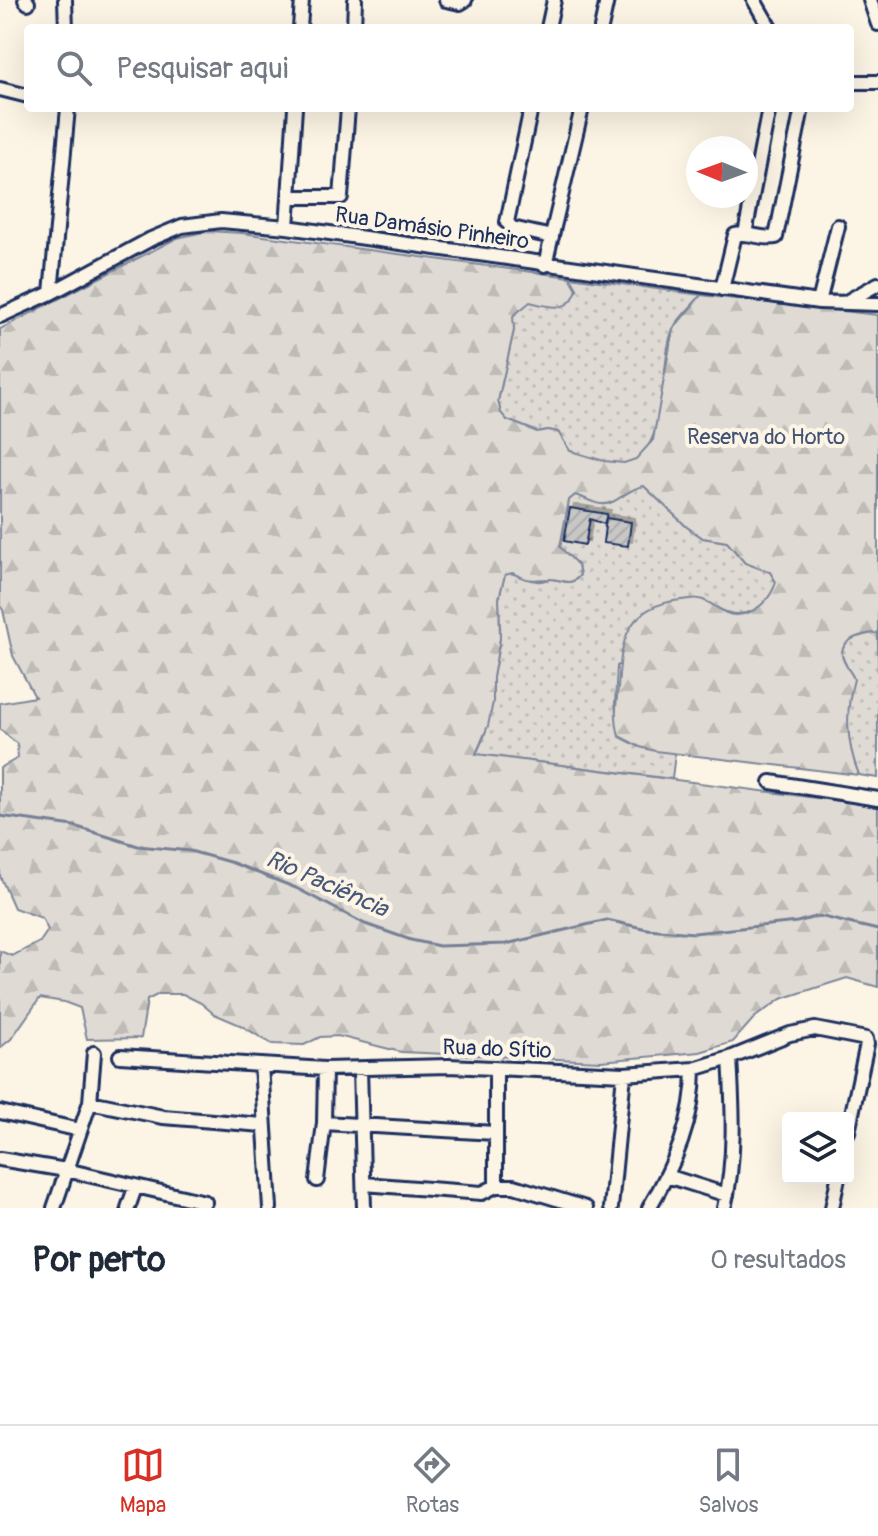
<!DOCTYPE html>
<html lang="pt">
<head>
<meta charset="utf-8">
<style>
  :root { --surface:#fff; --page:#f6f6f7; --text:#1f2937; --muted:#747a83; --line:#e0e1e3; --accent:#d93025 }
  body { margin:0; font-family:Pangolin,sans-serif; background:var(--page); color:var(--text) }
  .controls { position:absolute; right:24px; bottom:24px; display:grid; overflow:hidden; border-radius:8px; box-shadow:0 8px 32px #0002 }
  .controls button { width:72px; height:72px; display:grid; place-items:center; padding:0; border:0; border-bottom:2px solid var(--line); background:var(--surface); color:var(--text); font:40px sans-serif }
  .compass { position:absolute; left:686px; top:136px; width:72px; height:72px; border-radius:50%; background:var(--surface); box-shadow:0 8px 32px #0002; rotate:271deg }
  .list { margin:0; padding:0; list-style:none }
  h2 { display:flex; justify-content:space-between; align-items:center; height:104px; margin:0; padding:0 32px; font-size:34px }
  h2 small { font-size:26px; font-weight:400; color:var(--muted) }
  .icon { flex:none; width:44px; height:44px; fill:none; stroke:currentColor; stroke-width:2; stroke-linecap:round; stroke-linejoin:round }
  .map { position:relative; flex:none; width:878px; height:1208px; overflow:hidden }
  .search { position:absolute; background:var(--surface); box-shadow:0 8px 32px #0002; left:24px; right:24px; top:24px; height:88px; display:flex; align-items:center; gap:20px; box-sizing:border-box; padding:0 28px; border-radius:8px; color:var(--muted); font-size:30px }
  .sheet { height:216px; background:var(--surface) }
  nav { display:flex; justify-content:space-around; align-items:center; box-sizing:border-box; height:112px; border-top:2px solid var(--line); background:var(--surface); font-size:22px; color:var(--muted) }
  nav a { display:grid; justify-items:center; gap:4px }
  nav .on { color:var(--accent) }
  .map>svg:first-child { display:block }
  .grass { fill:url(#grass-dots); stroke:#7d8599; stroke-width:2 }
  .forest { fill:url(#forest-firs); stroke:#7d8599; stroke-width:2 }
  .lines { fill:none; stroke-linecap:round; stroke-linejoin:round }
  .stream { stroke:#767f94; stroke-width:3 }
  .building { fill:url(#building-hatch); stroke:#1b2f5e; stroke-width:2; filter:url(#shadow) }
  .minor-casing { stroke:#1b2f5e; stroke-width:18 }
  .minor { stroke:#fcf5e5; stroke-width:12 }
  .labels { text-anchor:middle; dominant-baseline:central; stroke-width:8; stroke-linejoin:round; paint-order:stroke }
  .street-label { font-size:22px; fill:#1b2f5e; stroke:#fcf5e5 }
  .park-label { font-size:22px; fill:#425176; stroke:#fcf5e5 }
  .water-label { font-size:24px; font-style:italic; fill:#485779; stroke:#fcf5e5 }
</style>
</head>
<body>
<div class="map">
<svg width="878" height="1208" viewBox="0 0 878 1208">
  <defs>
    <pattern id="grass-dots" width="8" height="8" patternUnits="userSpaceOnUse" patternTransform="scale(2)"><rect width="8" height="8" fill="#dfdbd4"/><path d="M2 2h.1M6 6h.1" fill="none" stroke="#bfbcb8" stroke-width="1.8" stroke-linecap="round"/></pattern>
    <pattern id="forest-firs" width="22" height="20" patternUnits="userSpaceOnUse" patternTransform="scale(2)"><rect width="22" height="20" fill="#dfdbd4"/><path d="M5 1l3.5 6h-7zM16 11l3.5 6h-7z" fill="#bfbcb8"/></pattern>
    <pattern id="building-hatch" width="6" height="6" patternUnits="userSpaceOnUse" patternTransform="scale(2)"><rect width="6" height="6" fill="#c8c7c6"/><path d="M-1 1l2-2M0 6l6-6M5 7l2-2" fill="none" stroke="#ababac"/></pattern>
    <filter id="shadow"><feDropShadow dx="4" dy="-4" stdDeviation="0" flood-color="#0004"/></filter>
  </defs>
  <rect width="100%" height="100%" fill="#fcf5e5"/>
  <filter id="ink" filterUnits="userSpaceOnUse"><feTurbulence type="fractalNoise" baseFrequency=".0125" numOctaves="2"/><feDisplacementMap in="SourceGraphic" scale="16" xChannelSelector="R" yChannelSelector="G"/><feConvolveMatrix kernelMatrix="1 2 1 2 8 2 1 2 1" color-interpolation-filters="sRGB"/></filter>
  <g filter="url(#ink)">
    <path class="grass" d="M570,277L701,295C693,305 679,317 673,329C659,360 670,457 625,463C607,465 586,456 570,451L558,432L548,430L538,432L507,420L501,414L498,401L514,330L512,316L530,301L577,289Z
      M644,486L687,527L703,538L727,542L745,563L770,572L776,582C768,610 741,623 716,607L617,666L615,704L619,736L640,747L675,753L672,779L476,754L484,737L493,702V677L500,638L499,598L505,574C518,571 525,580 537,581C542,582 546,579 550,579C564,579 569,588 580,575L578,565L560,548L569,500L575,495C584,497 592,503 601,503C618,504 627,488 644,486Z
      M874,633H878V778L859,775C850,753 846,729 848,706C849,694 850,681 847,668C846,662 840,657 842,650C846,637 863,635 874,633Z"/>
    <path class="forest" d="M208,231L242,233L570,277L577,289C570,314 550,307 530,302L513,316L514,330L498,401L501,413L507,420L537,432L548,430L558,432L570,451L604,461L624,463L636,459L653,440L673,329L701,295L878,315V633C865,633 841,638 842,655C843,664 851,671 854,679C845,712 846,742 859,775L655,751L640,747L619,736C614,719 616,705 618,688C621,641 625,606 681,600C686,600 694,597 699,599C713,601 722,616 737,615C756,614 771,599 776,582L770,572L745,563L727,542L703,538L687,527L644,486C627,488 616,506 601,504C592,503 584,497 575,495L569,500L560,547L578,565L580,575C569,588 564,579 550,579C530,579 533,583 512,573L505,575L499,598L500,638L493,677V702L488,726L476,754L878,806V987L847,978L781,999L754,1018L733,1042L700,1052L601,1061L401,1052L338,1036L320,1037L304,1045L272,1044L240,1025L214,1014L201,1003L183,994H159L147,1000L141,1038L87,1039L80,1008L64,1002L40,998L11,1039L0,1048V951L12,956L40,942L48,930L42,918L14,908L0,876V768L18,758L17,744L0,729V703L35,697L13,656L3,610L0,606V329L177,238Z"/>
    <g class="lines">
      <path class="stream" d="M0,816L74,826L138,846L190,851L233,863L296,888L365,924L411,940L439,946L506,944L607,920L647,929L694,933L797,922L819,916L878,930"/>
    </g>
    <path class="building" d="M570,508L607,514L604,524L590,519L585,545L564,541Z
      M606,518L631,522L628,546L603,543Z"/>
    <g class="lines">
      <g class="minor-casing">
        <path id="minor" d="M25,0L28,3
          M65,0L66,28
          M446,0L460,3L465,0
          M754,0L770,28
          M870,0L878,24
          M300,28L302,0
          M354,28L355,0
          M548,28L554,0
          M601,28L607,0
          M850,82H878
          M0,89L28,96
          M531,108L507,222L512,228L552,237
          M289,197H341L348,108
          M287,227L295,108
          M745,234L769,108
          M545,265L582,108
          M722,289L735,235C748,231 762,240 776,237L802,108
          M51,293L68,108
          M819,302L838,226
          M846,302L878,284
          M0,316L51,293L151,239L182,226L221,221L287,227L819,302L878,304
          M771,782L878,799
          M120,1056L325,1069L449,1066L624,1074L694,1069L730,1058L790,1034L815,1029L866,1039L867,1044L848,1132
          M261,1065L270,1208
          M360,1069L364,1208
          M90,1102L163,1117L263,1125
          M0,1112L80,1130
          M324,1123L495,1133
          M0,1159L66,1170L205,1202
          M667,1176L727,1195
          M317,1180L324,1123L325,1069
          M364,1184L482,1193L496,1186V1069
          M496,1186H514L586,1208
          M54,1208L90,1102L94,1053
          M128,1208L135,1188
          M611,1208L624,1074
          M649,1208C675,1164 694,1120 694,1069
          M724,1208C736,1159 733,1108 730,1058
          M832,1208L838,1178"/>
      </g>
      <use href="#minor" class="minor"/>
    </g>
  </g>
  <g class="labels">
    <g class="street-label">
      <text transform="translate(432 228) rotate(8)">Rua Damásio Pinheiro</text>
      <text transform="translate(497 1049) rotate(2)">Rua do Sítio</text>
    </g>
    <g class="park-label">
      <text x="766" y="437">Reserva do Horto</text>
    </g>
    <g class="water-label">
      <text transform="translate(327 884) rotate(24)">Rio Paciência</text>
    </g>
  </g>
</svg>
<div class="controls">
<button><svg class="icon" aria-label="layers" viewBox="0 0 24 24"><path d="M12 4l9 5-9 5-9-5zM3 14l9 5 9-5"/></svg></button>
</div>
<svg class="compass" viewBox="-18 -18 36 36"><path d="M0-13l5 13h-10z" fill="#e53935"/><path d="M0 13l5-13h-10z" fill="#747a83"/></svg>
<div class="search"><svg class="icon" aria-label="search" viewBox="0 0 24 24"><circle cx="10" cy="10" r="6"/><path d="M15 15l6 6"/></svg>Pesquisar aqui</div>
</div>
<section class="sheet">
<h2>Por perto<small>0 resultados</small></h2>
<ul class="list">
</ul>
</section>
<nav>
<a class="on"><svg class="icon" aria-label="map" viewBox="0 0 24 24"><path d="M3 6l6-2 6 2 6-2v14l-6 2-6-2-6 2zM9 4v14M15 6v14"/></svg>Mapa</a>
<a><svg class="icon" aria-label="directions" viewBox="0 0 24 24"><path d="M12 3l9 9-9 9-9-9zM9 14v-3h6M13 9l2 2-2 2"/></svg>Rotas</a>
<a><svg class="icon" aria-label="saved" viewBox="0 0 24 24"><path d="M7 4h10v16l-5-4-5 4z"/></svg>Salvos</a>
</nav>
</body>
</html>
